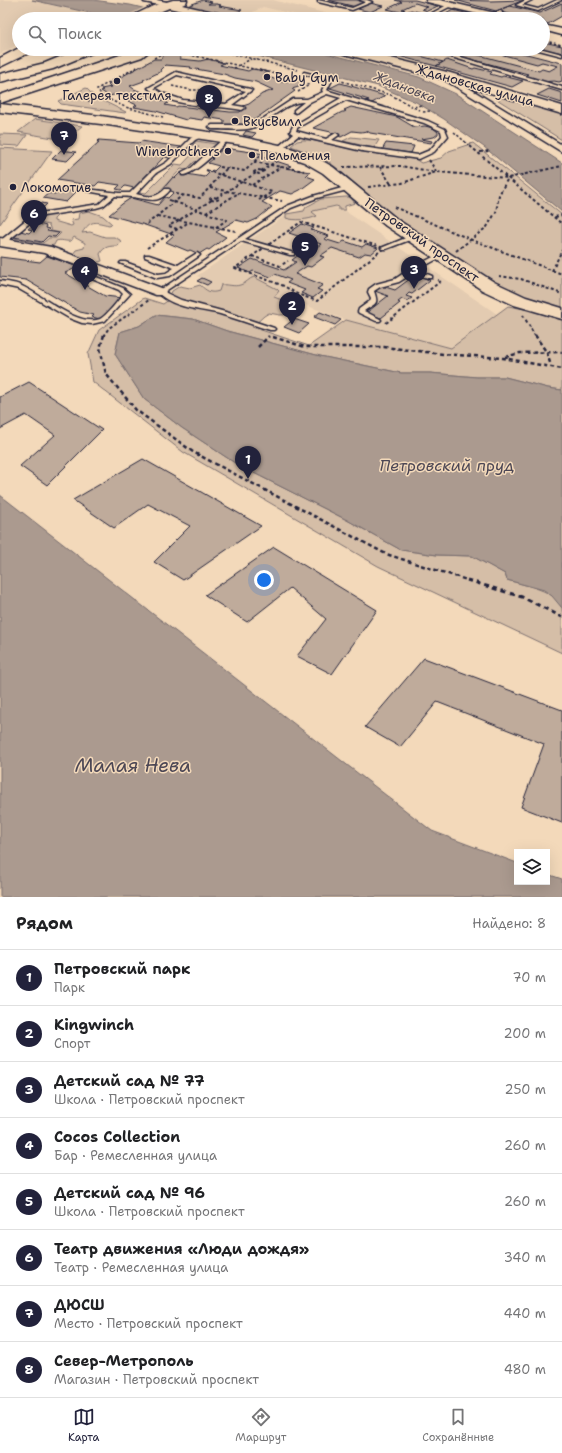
<!DOCTYPE html>
<html lang="ru">
<head>
<meta charset="utf-8">
<style>
  :root { --surface:#fff; --page:#f2f2f2; --text:#202124; --muted:#757577; --line:#e0e0e0; --accent:#22223b }
  body { margin:0; font-family:"Shantell Sans",sans-serif; background:var(--page); color:var(--text) }
  .controls { position:absolute; right:12px; bottom:12px; display:grid; overflow:hidden; border-radius:0px; box-shadow:0 4px 16px #0002 }
  .controls button { width:36px; height:36px; display:grid; place-items:center; padding:0; border:0; border-bottom:1px solid var(--line); background:var(--surface); color:var(--text); font:20px sans-serif }
  .you { position:absolute; left:264px; top:580px; width:14px; height:14px; margin:-10px; border:3px solid #fff; border-radius:50%; background:#1a73e8; box-shadow:0 0 0 6px #1a73e833 }
  .badge { display:grid; place-items:center; width:26px; height:26px; border-radius:50%; background:var(--accent); color:#fff; font-size:13px; font-weight:700 }
  .pin { position:absolute; translate:-50% -33px; filter:drop-shadow(0 1px 2px #0008) }
  .pin::after { content:''; position:absolute; top:21px; width:14px; height:12px; background:inherit; clip-path:polygon(0 0,100% 0,50% 100%) }
  .list { margin:0; padding:0; list-style:none }
  h2 { display:flex; justify-content:space-between; align-items:center; height:52px; margin:0; padding:0 16px; font-size:17px }
  h2 small { font-size:13px; font-weight:400; color:var(--muted) }
  .list li { display:grid; grid-template-columns:26px 1fr auto; gap:12px; align-items:center; box-sizing:border-box; height:56px; padding:0 16px; border-top:1px solid var(--line) }
  .list b { display:block; font-size:15px; white-space:nowrap }
  .list p { margin:0; font-size:13px; white-space:nowrap; color:var(--muted) }
  .list em { font-size:13px; font-style:normal; color:var(--muted) }
  .icon { flex:none; width:22px; height:22px; fill:none; stroke:currentColor; stroke-width:2; stroke-linecap:round; stroke-linejoin:round }
  .map { position:relative; flex:none; width:562px; height:897px; overflow:hidden }
  .search { position:absolute; background:var(--surface); box-shadow:0 4px 16px #0002; left:12px; right:12px; top:12px; height:44px; display:flex; align-items:center; gap:10px; box-sizing:border-box; padding:0 14px; border-radius:22px; color:var(--muted); font-size:15px }
  .sheet { height:500px; background:var(--surface) }
  nav { display:flex; justify-content:space-around; align-items:center; box-sizing:border-box; height:56px; border-top:1px solid var(--line); background:var(--surface); font-size:11px; color:var(--muted) }
  nav a { display:grid; justify-items:center; gap:2px }
  nav .on { color:var(--accent) }
  .map>svg:first-child { display:block }
  .built { fill:#e3cbb1 }
  .green { fill:#d5bea7; stroke:#7c7071 }
  .water { fill:#ab9a8f; stroke:#746a6d }
  .pier { fill:#f3d9ba }
  .building { fill:#bfab9b; stroke:#22223b; fill-rule:evenodd }
  .lines { fill:none; stroke-linecap:round; stroke-linejoin:round }
  .lane-casing { stroke:#22223b; stroke-width:3 }
  .street-casing { stroke:#22223b; stroke-width:3 }
  .secondary-casing { stroke:#22223b; stroke-width:3 }
  .path-far3 { stroke:#22223b; stroke-width:1.5; stroke-dasharray:2.5 2; stroke-linecap:butt }
  .path-far2 { stroke:#22223b; stroke-width:2; stroke-dasharray:3 2.5; stroke-linecap:butt }
  .path-far1 { stroke:#22223b; stroke-width:2.5; stroke-dasharray:4 3; stroke-linecap:butt }
  .path { stroke:#22223b; stroke-width:3; stroke-dasharray:5 4; stroke-linecap:butt }
  .lane { fill:#f3d9ba; fill-rule:evenodd }
  .street { fill:#f3d9ba; fill-rule:evenodd }
  .secondary { fill:#f3d9ba; fill-rule:evenodd }
  .poi-dot { fill:#22223b; stroke:#f3d9ba; stroke-width:1.5 }
  .labels { text-anchor:middle; dominant-baseline:central; stroke-width:3; stroke-linejoin:round; paint-order:stroke }
  .far-poi-label { font-size:13px; fill:#22223b; stroke:#f3d9ba; text-anchor:start }
  .far-street-label { font-size:13px; fill:#22223b; stroke:#f3d9ba }
  .far-water-label { font-size:13px; font-style:italic; fill:#4b4654; stroke:#f3d9ba }
  .water-label { font-size:16px; font-style:italic; fill:#4b4654; stroke:#f3d9ba }
  .near-water-label { font-size:19px; font-style:italic; fill:#4b4654; stroke:#f3d9ba }
</style>
</head>
<body>
<div class="map">
<svg width="562" height="897" viewBox="0 0 562 897">
  <rect width="100%" height="100%" fill="#f3d9ba"/>
  <filter id="ink" filterUnits="userSpaceOnUse"><feTurbulence type="fractalNoise" baseFrequency=".025" numOctaves="2"/><feDisplacementMap in="SourceGraphic" scale="8" xChannelSelector="R" yChannelSelector="G"/><feConvolveMatrix kernelMatrix="1 2 1 2 8 2 1 2 1" color-interpolation-filters="sRGB"/></filter>
  <g filter="url(#ink)">
    <path class="built" d="M0,0H32L116,19H19V44L0,54Z
      M204,0H273L336,16L338,15L352,18L366,12L358,9L375,1L370,0H415L438,6L410,19H315L263,7L239,19L187,6Z
      M454,0H562V16L548,24L543,22V19H529Z
      M372,49H507L562,63V103L466,74Z
      M321,203L342,209L497,314L451,348L346,320L305,305L293,314L197,291L211,282L197,276L285,216Z"/>
    <path class="green" d="M86,88L95,97L126,112L125,113L61,104L58,101Z
      M504,96L562,114V140L495,98V97Z
      M35,119L82,126L65,140L18,132Z
      M0,134L27,135L19,146L0,145Z
      M351,137L379,140L374,148L343,141Z
      M303,140H311L360,151L415,159L421,163L441,158L449,151L473,143L562,215V309L524,298L501,287L408,229L338,169L329,162L313,154L291,146L297,141Z
      M196,141L216,144L199,161L194,162L186,170L181,169L154,197L137,194L139,192L146,193L175,164L182,165L199,147L193,145Z
      M0,148L52,151L0,224Z
      M346,197H350L355,203L345,206V210H339V207L336,206L313,211L312,212L317,216C309,220 294,221 286,218V214L304,211L306,207L321,199Z
      M89,211L103,216L112,224L109,225C95,222 91,219 82,233L90,232L105,237H114L120,240L121,243L118,246C110,246 104,246 100,254L102,261L94,263L73,254L76,250L84,248L85,243L74,237L71,241C66,242 61,239 56,241L54,245L49,246L13,242L11,239L14,238L43,243L49,238H56L61,233L51,231L49,225L40,223L39,222C45,215 51,212 60,213L54,219V221L71,226L73,225L71,220L78,219L79,213Z
      M254,277L277,289L279,291L274,297L295,305L303,310L299,314L280,315L269,313L264,316L252,327L309,346L346,320L451,348L508,306L530,310L562,320V390L548,388L505,377H477L430,373H401L320,356L227,331L193,319L156,315L139,326L120,332L115,354L144,399L182,428L238,465L347,520L401,550L437,555L472,556L505,574L507,580C523,585 558,590 562,609C562,621 562,640 562,653L378,566L183,452L93,382L88,354L99,330L144,298L163,304L173,297L171,294L172,291L180,286L190,288L200,285C207,291 210,294 219,291L221,285C228,284 234,287 240,285C246,284 249,278 254,277Z"/>
    <path class="water" d="M32,0H93L130,5L188,19H117Z
      M230,49H310L419,77L456,94L562,163V212L484,147L444,119L416,102L378,86Z
      M156,315L193,319L227,331L320,356L401,373H430L477,377H505L548,388L562,390V608L552,596L544,590L507,580L505,574L472,556L437,555L401,550L347,520L238,465L182,428L144,399L115,354L120,332L139,326Z
      M0,495L432,831L517,863V882H547V874L562,879V897H0Z"/>
    <path class="pier" d="M145,7L177,14L168,19H120Z"/>
    <path class="building" d="M203,0L212,2L208,4H217L221,5L219,6L242,10L229,16L187,6Z
      M328,0H356L365,2L356,7Z
      M395,0H415L438,6L427,11L422,9L428,7L415,3L402,9L405,10L400,12L387,9L402,2Z
      M455,0L491,1L524,0L496,11Z
      M370,3L383,6L370,12L358,9Z
      M562,3V16L548,24L543,22V19H530L496,11L510,6L540,13Z
      M411,10L423,13L410,19H399L410,14L406,12Z
      M453,10L489,19H465L458,17L449,19L440,17Z
      M543,42L562,46V53L543,49Z
      M372,49H393L443,62L436,66Z
      M465,49H485L478,53Z
      M490,49H507L562,63V81L559,82L554,81L540,82L529,79L531,78L525,76L528,74L459,56L462,54L466,55L471,53L539,71L542,69L549,71L558,66L542,62L537,64L489,51L492,50Z
      M166,53L180,54V59L200,61L208,59L224,63L220,65L224,66L244,70L248,71L252,69L260,70L268,72L264,74L268,75L266,76L282,82L296,79L305,84H303L305,85L292,89L295,91L254,120H245V124L241,125H228L224,124V120L204,117L202,120L189,118L186,120L156,111L134,107L137,105L128,101L132,99L118,94L109,96L101,91L103,90L101,89L111,87L108,84L154,59H161L163,54ZM165,65L191,67L190,68L224,74L235,78L256,82L273,90L262,94L249,104L243,106L244,107L241,109H242L240,112H230L178,106L176,107L165,105L168,103L134,89L130,86L144,81L143,80L162,71L160,70Z
      M447,60L473,69L475,68L492,72L490,74L501,77L503,76L523,81L512,87L436,66Z
      M340,83L344,84L385,96L372,103L365,101L369,100L330,88Z
      M549,89L562,93V103L537,95Z
      M351,107L397,117L414,127L425,126L433,128L438,132V134L434,137L421,139L432,141L431,143L370,133L367,131L361,132L352,131L341,137L331,133V132L313,128L342,112H344L346,111L344,110Z
      M246,131L256,133L252,137L243,135Z
      M99,140L139,143L141,141L181,147L172,156L174,157L172,158L164,157L134,188L125,186L121,190L116,189L120,185L99,182L95,186L57,180L99,142H97Z
      M386,143L414,146L411,153L382,150Z
      M224,148L265,154L262,157H272L274,159L273,160L291,166L286,168L310,172L306,176L315,179L300,190L292,194L280,191L262,202L272,207L257,219L248,223L236,220L216,232L226,237L209,250L207,249L199,254L190,250L188,251L166,242L174,235L142,224L109,215L122,204L131,198L158,205L165,197L168,198L174,192L163,189L173,177L175,178L180,173L205,177L212,170L214,171L219,166L208,163L213,159L212,158Z
      M61,150L76,152L67,161L52,159Z
      M59,189L76,192L66,202L43,198L49,193L55,194Z
      M36,202L47,204L39,212L28,210Z
      M39,224L46,226L45,228L49,229L47,231L59,233L55,237L48,236L42,242L14,237L20,231L29,233L32,230L28,229L33,225Z
      M302,224L314,228L311,230L329,236L324,239L340,244L344,241L362,247L366,244L378,248L371,254L365,253L359,257L332,248L320,256L324,257L311,267L307,266L295,274L323,285L317,289L322,291L313,298L301,293L305,290L287,283L291,280L275,274L271,277L253,271L250,273L238,268L252,259L284,270L296,262L292,260L305,250L310,252L321,244L289,233Z
      M47,256L78,267L65,273L105,296L122,298L100,319L92,317L94,315L80,312L26,280L0,277V257L40,262Z
      M415,275L430,280L412,294L409,293L406,296L412,298L407,301L402,299L398,302L400,303L381,318L366,313L388,296L375,291L382,286L395,290Z
      M202,278L211,282L207,285L197,281Z
      M320,312L341,320L335,325L314,317Z
      M294,319L309,324L299,333L284,327Z
      M29,382L102,430L47,485L20,466L55,435L26,415L0,429V397Z
      M143,459L261,526L183,580L154,562L190,526L148,504L114,528L73,500Z
      M274,547L377,610L332,674L297,656L326,619L290,588L247,622L205,595Z
      M424,658L562,710V823L521,807L544,744L437,702L400,747L365,727Z"/>
    <g class="lines">
      <g class="lane-casing">
        <path id="lane" d="M318,0L352,8L366,2L360,0H367L372,2L352,10L318,2Z
          M526,0H532L522,5L538,9L557,0H562L538,11L516,5Z
          M449,4L453,5L434,15L448,19H441L431,16L426,19H421Z
          M500,11L502,12V13L492,16L490,15Z
          M550,28L554,29L543,35V32Z
          M457,49H462L454,55L562,87V90L448,56V54Z
          M535,49H543L562,54V56Z
          M176,72L250,89L252,90L232,105L244,107L245,108L242,110C212,104 172,109 148,88ZM177,75L246,91L226,104L183,100L162,93L154,88Z
          M304,72L332,79V80L327,90L329,91L428,121L445,129L448,136L434,152L419,159L362,151L298,136L281,150H277V148L293,134L290,132L293,126L341,98L327,94L310,102L296,113L294,112V110L304,102C287,101 269,122 252,128C244,131 222,129 212,129L209,127L212,125H249L261,120L293,99H307L323,92L322,90L327,81L304,74ZM346,100L424,123L441,131L442,136L430,150L418,155L362,147L332,140L339,135L336,133L326,139L296,131L297,128Z
          M201,133L204,135L203,136L195,140L171,164L156,173L136,194C149,197 155,199 165,189H169L170,190C157,206 148,198 131,197C126,196 121,197 115,196L103,206L96,208L37,217L4,244H0V241L33,214L93,205L99,204L109,195L87,191V189L119,193H130L152,171L167,162L191,138Z
          M224,138L229,139C221,148 193,176 182,175V173L190,169Z
          M349,186L351,187V189L317,198L291,208L245,239L294,253V255H290L241,241L164,292L181,300L229,313L274,328L275,329L274,330H270C253,325 237,319 220,314C200,309 172,308 157,292L287,206L313,196Z
          M413,235L416,237L415,238L386,249H382L381,248Z
          M197,253L200,255L199,256L170,276L157,278L120,263L121,262H125L158,274L166,273L174,268L145,257V255H149L178,265Z
          M441,253L443,254V256L417,270L432,276V278H428L413,273L399,282L380,287L374,291C379,305 376,303 364,311L380,319L381,320L380,321H376L359,313L358,312L359,309L370,301L371,298L368,292L369,289L376,284L395,279L410,269Z
          M88,263L91,265L84,272L123,288L130,294L105,321L92,324L82,323L69,318L19,289L0,285V281C8,282 17,283 24,287C43,296 78,327 100,319C106,316 119,300 123,294L119,290L80,274L77,271L78,270Z"/>
      </g>
      <g class="street-casing">
        <path id="street" d="M143,0H157L172,3L173,5L169,7L144,2Z
          M426,0H440L512,17L513,19H499L427,2Z
          M543,25L562,29V35L543,30Z
          M443,72L562,145V152L440,77L438,75Z
          M0,238L51,247L164,289L166,292L164,295H156L44,253L0,246Z"/>
      </g>
      <g class="secondary-casing">
        <path id="secondary" d="M173,0H187L186,3L182,5L235,17L237,19H216L169,8L143,19H128L130,17L153,6Z
          M19,48L33,49L31,52L0,67V58Z
          M79,49H96L94,52L53,69L0,82V74L45,63Z
          M138,49H152L142,57L0,103V95Z
          M334,49H355L447,72L562,106V114L439,78L336,52Z
          M0,104L101,116L242,137L284,146L314,156L333,167L398,220L494,282L526,297L562,308V319L514,305L482,290L386,226L323,173L304,162L275,152L242,145L101,124L0,112Z"/>
      </g>
      <path class="path-far3" d="M456,19H461
        M545,41L562,45
        M213,49L298,70
        M154,58L163,53H182L299,79
        M137,67L97,89L102,96L125,107L163,117
        M234,68L251,59
        M338,80L391,95L419,110
        M172,86L191,90H200V92L197,93
        M298,92L309,85L303,82
        M88,102L101,96
        M414,107L421,105
        M423,112L430,111
        M454,132L471,147"/>
      <path class="path-far2" d="M470,146L562,224
        M480,152L489,151
        M429,160L436,171
        M254,162L304,171
        M220,167L245,171L261,155
        M343,167L401,166L435,172
        M380,167L391,184
        M206,170L272,192L259,200
        M258,170L264,171L259,174L254,172Z
        M261,171L278,160
        M252,185L281,167
        M368,187L402,183L436,172L508,178L562,166
        M210,188L282,201
        M176,194L200,198L227,168
        M214,197L219,199L215,201L209,199Z
        M216,198L256,173
        M169,200L227,220L213,229
        M394,207L472,240L562,274
        M206,213L237,194
        M157,216L236,231
        M555,217L562,215
        M301,222L384,248L317,301L297,294L284,286L235,268Z
        M147,224L183,195
        M177,229L169,226L212,200
        M147,248L189,222
        M456,251L487,227L496,212L499,195L508,178
        M252,256L280,266L288,261
        M552,271L562,250
        M499,276L521,279L562,294
        M523,315L535,336
        M386,323L441,281L438,280
        M103,336L109,328L149,300"/>
      <path class="path-far1" d="M104,335L100,348L106,374L136,410L193,452L386,554L470,581
        M535,335L547,353L551,366
        M273,337L305,347H384L443,354L503,358L562,369
        M258,347L269,336
        M505,357L520,353L562,352"/>
      <path class="path" d="M467,580L522,597L562,617"/>
      <use href="#lane" class="lane"/>
      <use href="#street" class="street"/>
      <use href="#secondary" class="secondary"/>
    </g>
  </g>
  <g class="poi-dot">
    <circle cx="267" cy="77" r="4"/>
    <circle cx="117" cy="81" r="4"/>
    <circle cx="235" cy="121" r="4"/>
    <circle cx="228" cy="151" r="4"/>
    <circle cx="252" cy="155" r="4"/>
    <circle cx="13" cy="187" r="4"/>
  </g>
  <g class="labels">
    <g class="far-poi-label">
      <text x="275" y="77">Baby Gym</text>
      <text x="117" y="95" text-anchor="middle">Галерея текстиля</text>
      <text x="243" y="121">ВкусВилл</text>
      <text x="220" y="151" text-anchor="end">Winebrothers</text>
      <text x="260" y="155">Пельмения</text>
      <text x="21" y="187">Локомотив</text>
    </g>
    <g class="far-street-label">
      <text transform="translate(475 85) rotate(16)">Ждановская улица</text>
      <text transform="translate(422 240) rotate(35)">Петровский проспект</text>
    </g>
    <g class="far-water-label">
      <text transform="translate(405 87) rotate(21)">Ждановка</text>
    </g>
    <g class="water-label">
      <text x="447" y="465">Петровский пруд</text>
    </g>
    <g class="near-water-label">
      <text x="133" y="765">Малая Нева</text>
    </g>
  </g>
</svg>
<div class="controls">
<button><svg class="icon" aria-label="layers" viewBox="0 0 24 24"><path d="M12 4l9 5-9 5-9-5zM3 14l9 5 9-5"/></svg></button>
</div>
<div class="you"></div>
<div class="pin badge" style="left:248px;top:479px">1</div>
<div class="pin badge" style="left:292px;top:325px">2</div>
<div class="pin badge" style="left:414px;top:289px">3</div>
<div class="pin badge" style="left:85px;top:290px">4</div>
<div class="pin badge" style="left:305px;top:266px">5</div>
<div class="pin badge" style="left:34px;top:233px">6</div>
<div class="pin badge" style="left:64px;top:155px">7</div>
<div class="pin badge" style="left:209px;top:118px">8</div>
<div class="search"><svg class="icon" aria-label="search" viewBox="0 0 24 24"><circle cx="10" cy="10" r="6"/><path d="M15 15l6 6"/></svg>Поиск</div>
</div>
<section class="sheet">
<h2>Рядом<small>Найдено: 8</small></h2>
<ul class="list">
<li><span class="badge">1</span><div><b>Петровский парк</b><p>Парк</p></div><em>70 m</em></li>
<li><span class="badge">2</span><div><b>Kingwinch</b><p>Спорт</p></div><em>200 m</em></li>
<li><span class="badge">3</span><div><b>Детский сад № 77</b><p>Школа · Петровский проспект</p></div><em>250 m</em></li>
<li><span class="badge">4</span><div><b>Cocos Collection</b><p>Бар · Ремесленная улица</p></div><em>260 m</em></li>
<li><span class="badge">5</span><div><b>Детский сад № 96</b><p>Школа · Петровский проспект</p></div><em>260 m</em></li>
<li><span class="badge">6</span><div><b>Театр движения «Люди дождя»</b><p>Театр · Ремесленная улица</p></div><em>340 m</em></li>
<li><span class="badge">7</span><div><b>ДЮСШ</b><p>Место · Петровский проспект</p></div><em>440 m</em></li>
<li><span class="badge">8</span><div><b>Север-Метрополь</b><p>Магазин · Петровский проспект</p></div><em>480 m</em></li>
</ul>
</section>
<nav>
<a class="on"><svg class="icon" aria-label="map" viewBox="0 0 24 24"><path d="M3 6l6-2 6 2 6-2v14l-6 2-6-2-6 2zM9 4v14M15 6v14"/></svg>Карта</a>
<a><svg class="icon" aria-label="directions" viewBox="0 0 24 24"><path d="M12 3l9 9-9 9-9-9zM9 14v-3h6M13 9l2 2-2 2"/></svg>Маршрут</a>
<a><svg class="icon" aria-label="saved" viewBox="0 0 24 24"><path d="M7 4h10v16l-5-4-5 4z"/></svg>Сохранённые</a>
</nav>
</body>
</html>
